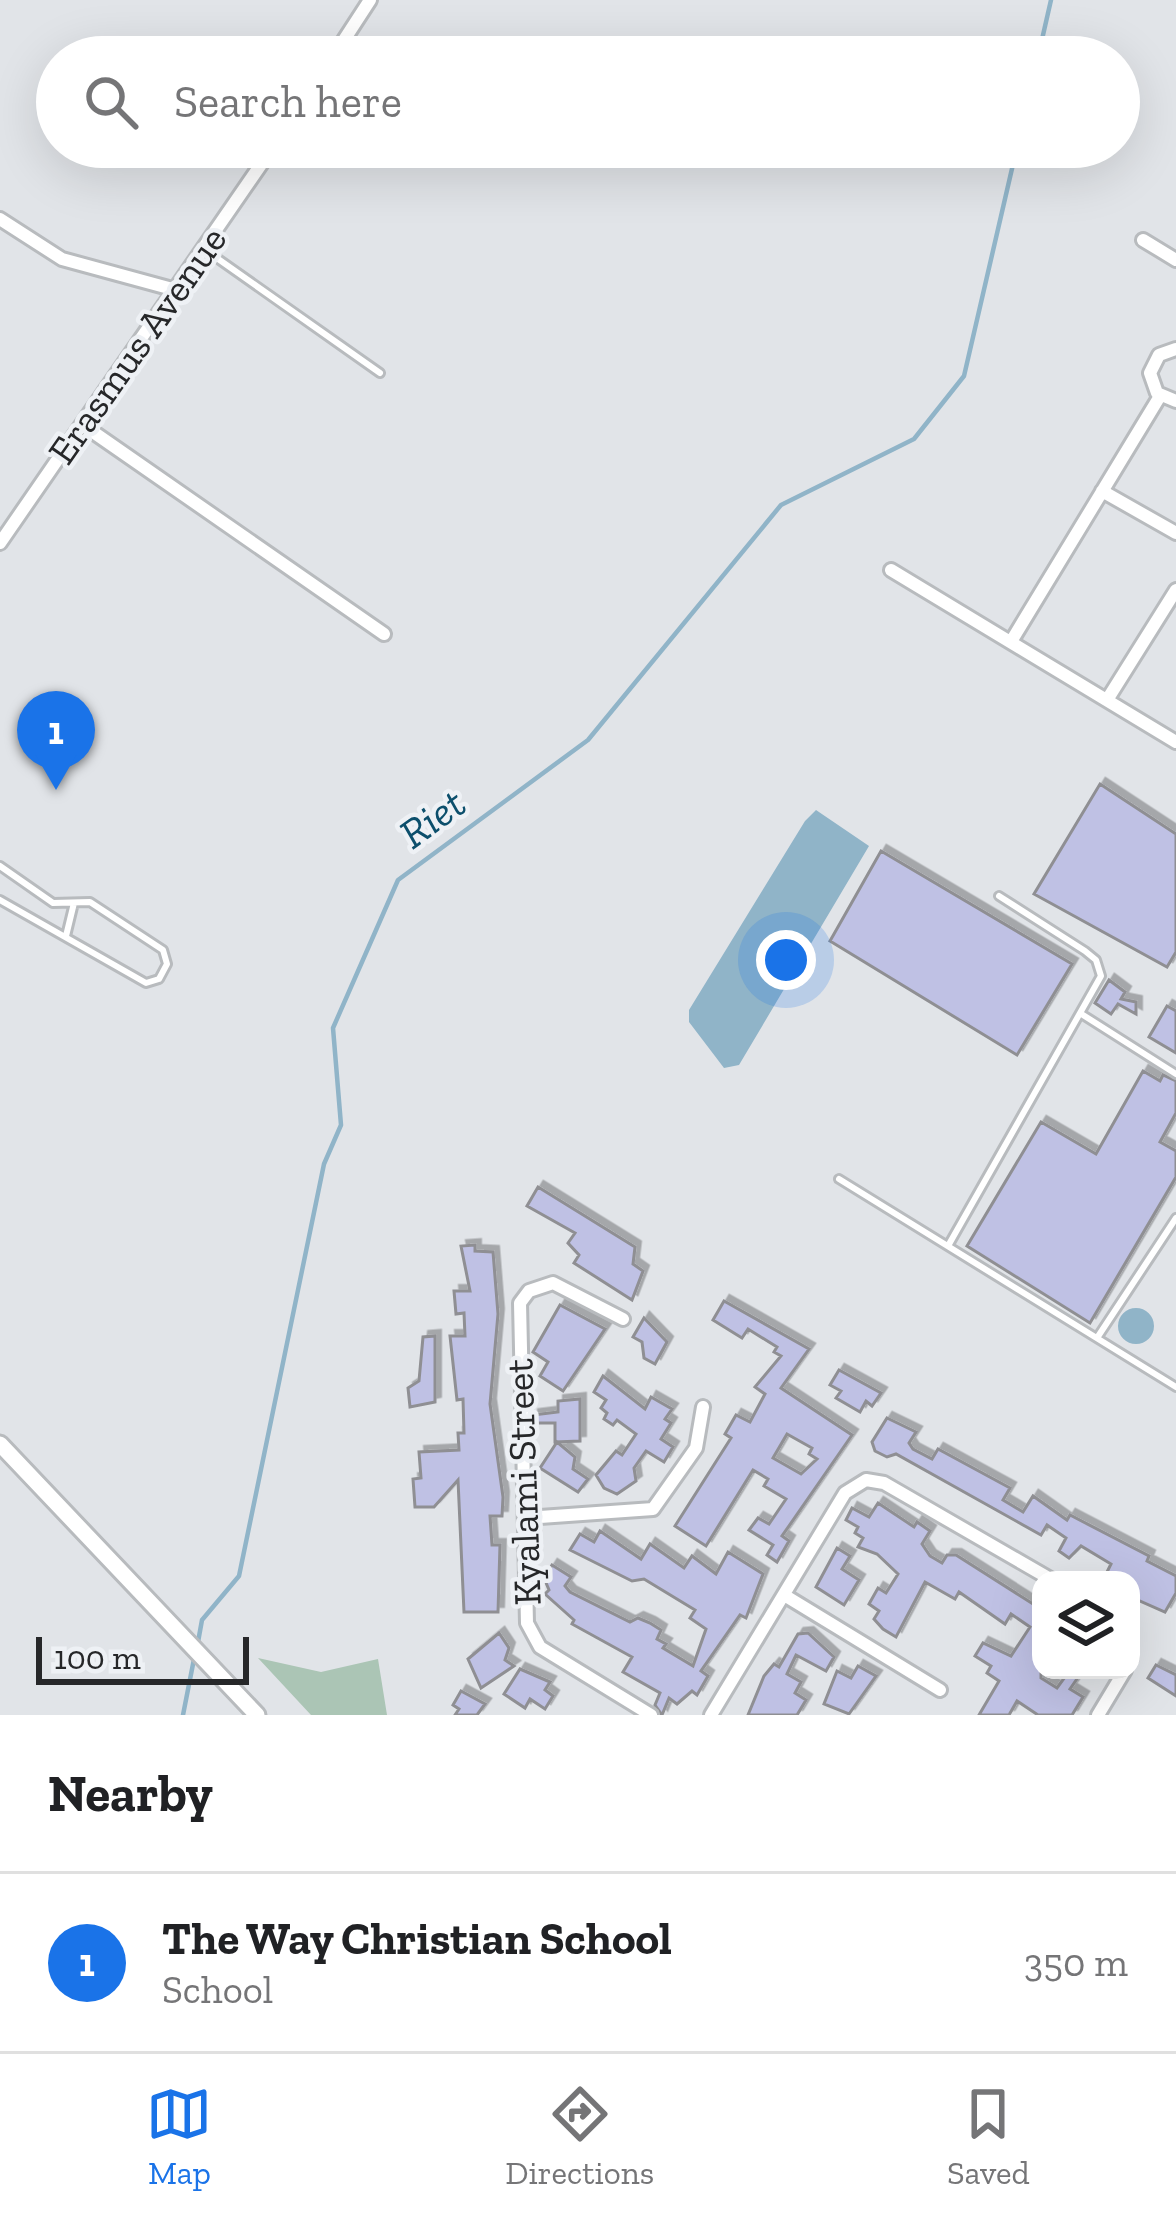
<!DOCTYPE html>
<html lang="en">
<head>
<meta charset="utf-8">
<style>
  :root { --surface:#fff; --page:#f2f2f2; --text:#202124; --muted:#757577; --line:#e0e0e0; --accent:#1a73e8 }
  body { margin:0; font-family:"Zilla Slab",serif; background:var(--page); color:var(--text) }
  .controls { position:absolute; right:36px; bottom:36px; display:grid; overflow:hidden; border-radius:24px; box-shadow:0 12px 48px #0002 }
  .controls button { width:108px; height:108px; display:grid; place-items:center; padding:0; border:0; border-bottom:3px solid var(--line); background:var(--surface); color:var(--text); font:60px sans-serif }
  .scale { position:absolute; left:36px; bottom:30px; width:213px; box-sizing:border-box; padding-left:12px; border:6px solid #262729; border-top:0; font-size:33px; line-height:42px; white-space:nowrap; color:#262729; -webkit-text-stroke:9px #eef1f5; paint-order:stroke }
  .you { position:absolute; left:786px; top:960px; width:42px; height:42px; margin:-30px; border:9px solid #fff; border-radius:50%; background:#1a73e8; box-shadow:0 0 0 18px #1a73e833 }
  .badge { display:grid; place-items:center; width:78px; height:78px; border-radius:50%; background:var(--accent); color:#fff; font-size:39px; font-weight:700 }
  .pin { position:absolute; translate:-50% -99px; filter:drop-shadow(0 3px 6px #0008) }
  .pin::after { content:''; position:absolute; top:63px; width:42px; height:36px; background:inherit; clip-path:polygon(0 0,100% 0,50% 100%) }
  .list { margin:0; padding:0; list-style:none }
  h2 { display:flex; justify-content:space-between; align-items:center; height:156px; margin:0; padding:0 48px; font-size:51px }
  h2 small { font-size:39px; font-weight:400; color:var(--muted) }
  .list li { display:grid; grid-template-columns:78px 1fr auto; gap:36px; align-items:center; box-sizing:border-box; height:180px; padding:0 48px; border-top:3px solid var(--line) }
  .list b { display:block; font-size:45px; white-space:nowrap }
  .list p { margin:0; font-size:39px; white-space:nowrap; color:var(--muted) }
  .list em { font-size:39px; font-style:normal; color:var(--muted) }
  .icon { flex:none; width:66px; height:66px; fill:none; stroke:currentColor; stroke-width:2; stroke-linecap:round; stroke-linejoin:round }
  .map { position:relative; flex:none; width:1176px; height:1715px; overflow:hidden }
  .search { position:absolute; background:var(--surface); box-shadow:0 12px 48px #0002; left:36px; right:36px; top:36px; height:132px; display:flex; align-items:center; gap:30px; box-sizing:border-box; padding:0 42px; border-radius:66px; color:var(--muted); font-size:45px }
  .sheet { height:336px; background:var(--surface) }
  nav { display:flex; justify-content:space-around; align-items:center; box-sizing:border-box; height:168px; border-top:3px solid var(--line); background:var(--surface); font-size:33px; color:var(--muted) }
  nav a { display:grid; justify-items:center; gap:6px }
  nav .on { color:var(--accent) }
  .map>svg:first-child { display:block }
  .green { fill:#abc5b5 }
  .water { fill:#90b4c8 }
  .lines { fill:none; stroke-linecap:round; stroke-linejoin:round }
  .stream { stroke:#90b4c8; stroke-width:4.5 }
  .building { fill:#bfc1e4; stroke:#8f8f93; stroke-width:3; fill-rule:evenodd; filter:url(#shadow) }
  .service-casing { stroke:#b8bbbe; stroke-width:12 }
  .minor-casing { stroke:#b8bbbe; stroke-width:18 }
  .tertiary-casing { stroke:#b8bbbe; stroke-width:21 }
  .service { stroke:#fff; stroke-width:6 }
  .minor { stroke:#fff; stroke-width:12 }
  .tertiary { stroke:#fff; stroke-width:15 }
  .labels { text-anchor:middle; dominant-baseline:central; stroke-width:9; stroke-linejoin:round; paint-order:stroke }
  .street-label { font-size:39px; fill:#262729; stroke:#eef1f5 }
  .water-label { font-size:42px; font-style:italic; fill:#0c4f6c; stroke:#eef1f5 }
</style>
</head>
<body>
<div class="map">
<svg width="1176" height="1715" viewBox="0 0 1176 1715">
  <defs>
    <filter id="shadow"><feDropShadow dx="5.5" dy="-5.5" stdDeviation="0" flood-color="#0004"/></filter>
  </defs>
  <rect width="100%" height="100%" fill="#e1e4e8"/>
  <path class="green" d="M258,1658L321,1672L378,1659L387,1715H311Z"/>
  <path class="water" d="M816,810L869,846L739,1065L724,1068L689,1022V1010L805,821Z
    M1118 1326a18 18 0 1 1 36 0a18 18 0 1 1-36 0Z"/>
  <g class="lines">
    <path class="stream" d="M1038,57L1051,0
      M198,1642L202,1620L239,1576L324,1164L341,1125L333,1028L398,880L588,740L781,505L914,439L964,376L1017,147
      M183,1715L194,1659"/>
  </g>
  <path class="building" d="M1100,784L1176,834V952L1167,967L1034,894Z
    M881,851L1072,964L1017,1055L830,941Z
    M1109,980L1125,992L1121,999L1136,1002V1014L1118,1004L1111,1014L1095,1003Z
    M1167,1006L1176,1011V1053L1149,1037Z
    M1143,1071L1160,1081L1163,1075L1176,1081V1113L1160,1142L1176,1151V1177L1090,1323L967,1246L1041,1122L1096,1154Z
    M538,1187L635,1247L633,1264L643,1271L632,1300L574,1263L579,1255L568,1243L575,1233L527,1206Z
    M475,1245V1251L493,1252L498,1314L490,1404L503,1497L502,1516H490L492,1545H500L498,1612H464L458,1480L434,1507H415L413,1479L421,1478L419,1452L459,1450L458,1433H464L463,1399L457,1400L450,1336H465L464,1313L456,1314L454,1291H470L461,1246Z
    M724,1301L809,1349L781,1388L852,1435L782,1536L789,1541L777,1562L767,1555L773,1545L749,1530L758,1518L769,1524L786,1499L764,1486L768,1479L753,1470L706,1546L675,1526L731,1438L725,1434L736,1415L750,1422L765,1394L755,1387L781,1356L774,1352L777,1347L748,1329L742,1338L713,1320ZM787,1434L812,1448L809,1454L817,1459L801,1474L773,1458Z
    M560,1305L605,1329L563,1391L540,1376L548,1362L533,1352Z
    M644,1318L667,1342L655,1364L644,1358L642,1342L633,1337Z
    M435,1336V1402L410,1407L408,1388L419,1381L423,1337Z
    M839,1370L881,1393L872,1406L866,1401L860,1412L836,1398L841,1391L830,1385Z
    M603,1376L645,1409L651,1397L672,1409L665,1419L671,1423L661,1439L673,1447L664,1462L646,1451L634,1468L636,1481L617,1494L604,1488L596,1475L616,1451L622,1455L636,1434L617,1420L613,1425L604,1419L607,1413L601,1408L606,1400L594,1392Z
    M580,1399V1441L555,1442V1423H533V1415L558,1412V1401Z
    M887,1418L916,1432L909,1443L913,1449L932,1459L938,1449L1010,1488L1003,1500L1023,1512L1033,1496L1067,1520L1070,1515L1149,1556L1147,1561L1176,1576V1593L1165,1612L1131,1597V1580L1106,1574L1111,1564L1081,1546L1069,1558L1059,1551L1066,1538L1047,1525L1041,1535L896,1454L887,1457L875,1451L872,1442Z
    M557,1442L575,1457L573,1469L588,1479L578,1492L540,1468Z
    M878,1503L914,1527L917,1522L930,1531L922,1544L930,1556L942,1563L947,1555H956L1041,1609V1678L1057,1688L1070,1670H1083L1070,1689L1083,1697L1072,1715H1038L1017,1701L1009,1715H979L999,1681L987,1673L991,1666L975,1656L983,1643L1011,1656L1030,1627L1011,1614L1005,1624L959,1592L955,1599L925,1582L896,1637L883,1629L874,1619L879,1611L869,1604L878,1588L886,1593L898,1574L877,1554L858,1547L863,1538L855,1533L858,1527L846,1520L852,1508L869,1517Z
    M600,1531L641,1559L650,1544L684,1568L692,1556L716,1574L728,1552L763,1574L746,1618L740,1615L701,1671L708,1676L697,1695L692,1691L677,1704L669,1698L662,1715L655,1705L660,1693L623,1672L632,1657L572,1624L574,1620L545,1594L549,1590L544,1578L552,1565L571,1577L565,1586L570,1592L630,1622L638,1618L650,1623L661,1630L657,1639L666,1644L663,1648L693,1666L706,1629L690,1618L695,1610L644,1579L632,1581L570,1550L580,1534L594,1542Z
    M837,1548L850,1556L842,1569L859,1580L844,1605L816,1587Z
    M499,1633L509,1648L505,1660L514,1666L481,1688L468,1659Z
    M808,1633L834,1657L826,1671L796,1655L787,1674L801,1682L795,1693L806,1700L797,1715H748L764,1676L774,1664L779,1667L798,1634Z
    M1156,1665L1176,1675V1696L1148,1678Z
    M858,1666L876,1676L849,1714L824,1704L837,1671L851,1678Z
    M520,1669L550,1682L545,1690L553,1696L545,1709L530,1699L525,1708L504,1694Z
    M461,1691L485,1704L477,1715H455L459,1709L453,1705Z"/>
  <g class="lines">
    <g class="service-casing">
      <path id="service" d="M204,249L380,373
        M0,866L53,903L90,902L163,950L167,964L159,979L146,983L0,900
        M66,936L74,903
        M1083,1015L1176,1074
        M839,1179L1176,1387
        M948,1246L1101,976L1096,960L1085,951L999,896
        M1097,1338L1176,1218"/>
    </g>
    <g class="minor-casing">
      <path id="minor" d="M333,57L370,0
        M0,219L62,259L176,290
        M1143,240L1176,260
        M1176,349L1159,355L1150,373L1157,393L1176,401
        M83,425L384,634
        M1102,491L1176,533
        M0,543L273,147
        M891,570L1176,742
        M1012,640L1160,396
        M1107,700L1176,590
        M623,1319L553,1283L529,1291L520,1303L527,1623L540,1647L651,1715
        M526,1518L653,1509L696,1448L703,1407
        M784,1595L940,1690
        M1131,1637V1658
        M711,1715L845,1493L866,1480L884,1483L1052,1580
        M1098,1715L1125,1670"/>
    </g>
    <g class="tertiary-casing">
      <path id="tertiary" d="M0,1444L257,1715"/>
    </g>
    <use href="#service" class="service"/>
    <use href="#minor" class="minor"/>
    <use href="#tertiary" class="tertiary"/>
  </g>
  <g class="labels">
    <g class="street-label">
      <text transform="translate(137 345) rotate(-55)">Erasmus Avenue</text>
      <text transform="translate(523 1482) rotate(-92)">Kyalami Street</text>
    </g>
    <g class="water-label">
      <text transform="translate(432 818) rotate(-36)">Riet</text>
    </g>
  </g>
</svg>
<div class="controls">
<button><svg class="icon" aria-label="layers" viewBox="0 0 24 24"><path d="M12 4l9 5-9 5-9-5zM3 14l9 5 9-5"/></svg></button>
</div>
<div class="scale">100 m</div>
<div class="you"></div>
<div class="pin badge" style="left:56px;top:790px">1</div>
<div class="search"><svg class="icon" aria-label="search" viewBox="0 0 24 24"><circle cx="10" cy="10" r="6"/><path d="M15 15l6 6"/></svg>Search here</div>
</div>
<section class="sheet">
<h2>Nearby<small></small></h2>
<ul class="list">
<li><span class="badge">1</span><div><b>The Way Christian School</b><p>School</p></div><em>350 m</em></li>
</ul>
</section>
<nav>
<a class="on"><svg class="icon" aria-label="map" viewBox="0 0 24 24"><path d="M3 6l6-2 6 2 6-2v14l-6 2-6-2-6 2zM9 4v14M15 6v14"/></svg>Map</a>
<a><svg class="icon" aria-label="directions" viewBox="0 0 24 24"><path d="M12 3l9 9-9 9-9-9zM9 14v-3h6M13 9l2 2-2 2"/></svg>Directions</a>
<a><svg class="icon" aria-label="saved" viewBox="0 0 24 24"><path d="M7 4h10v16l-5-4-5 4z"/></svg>Saved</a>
</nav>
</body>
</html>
